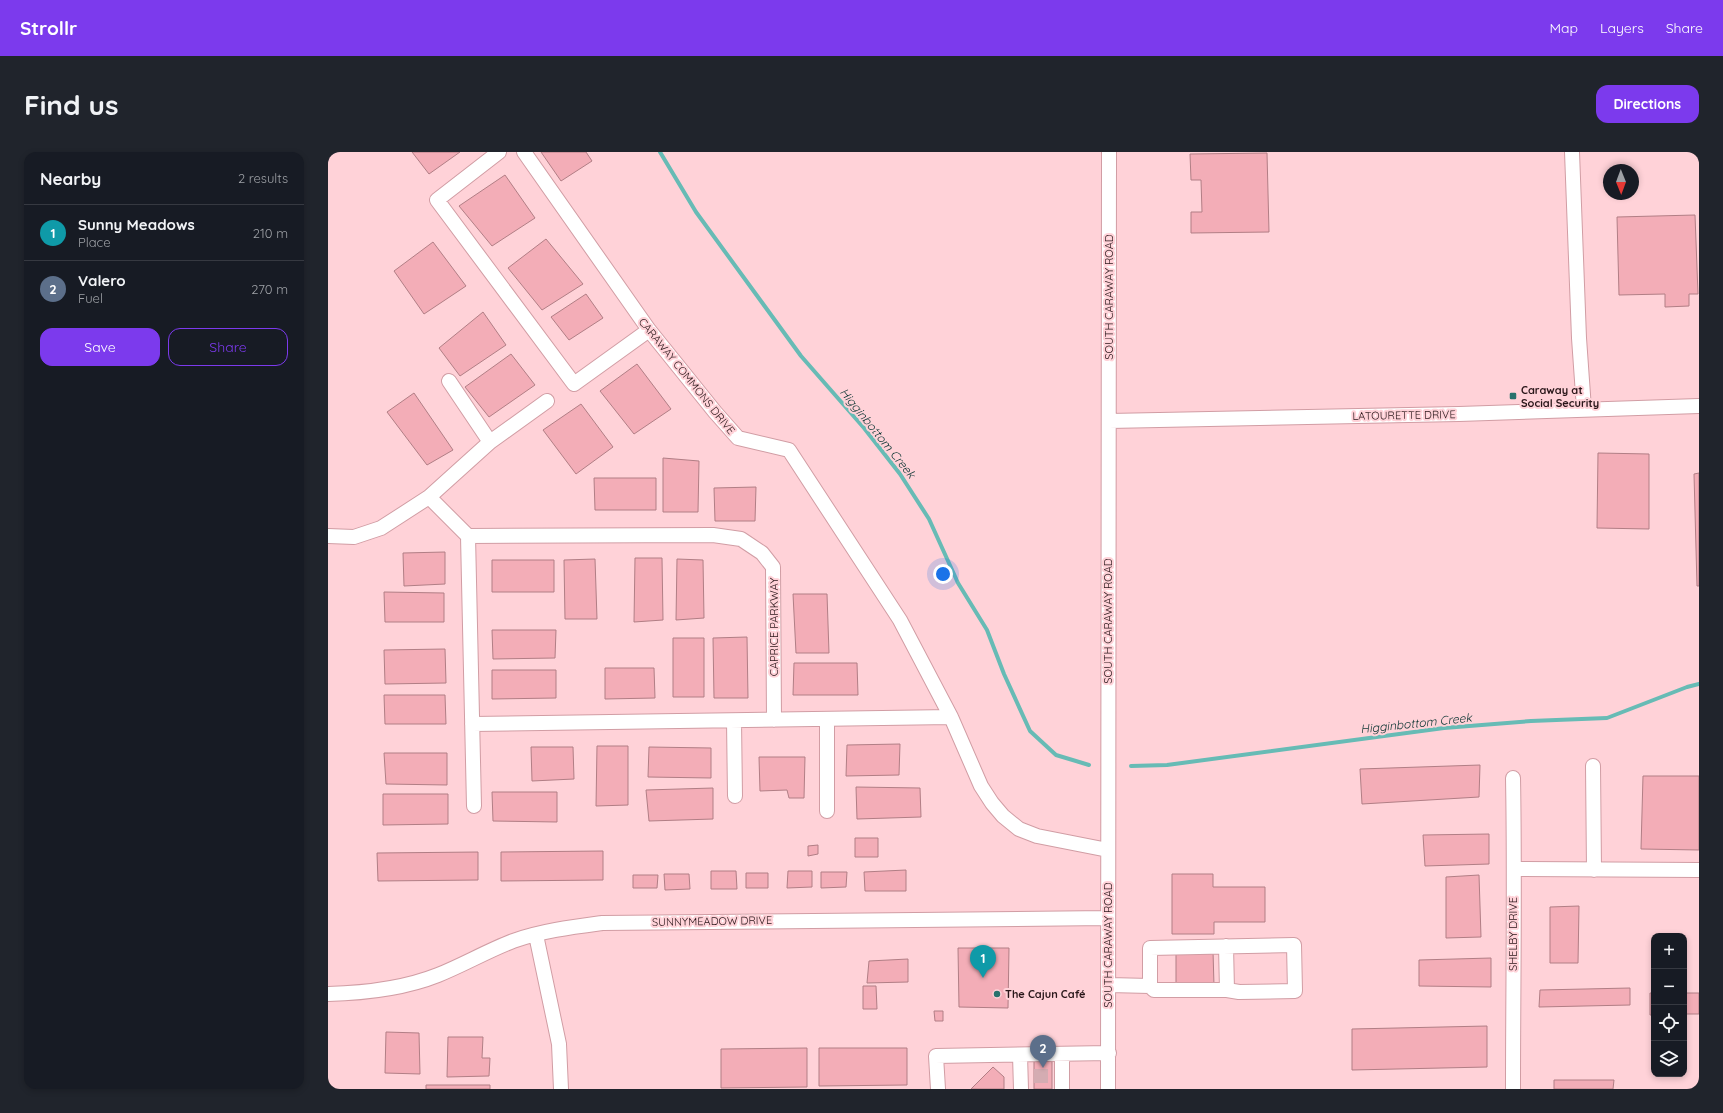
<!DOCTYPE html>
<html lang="en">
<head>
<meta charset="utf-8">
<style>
  :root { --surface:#171b24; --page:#20242c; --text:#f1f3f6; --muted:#9ea1a6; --line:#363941; --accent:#7c3aed }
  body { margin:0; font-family:Quicksand,sans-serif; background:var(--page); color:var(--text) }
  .controls { position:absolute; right:12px; bottom:12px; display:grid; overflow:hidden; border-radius:8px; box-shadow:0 2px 6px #0003 }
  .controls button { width:36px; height:36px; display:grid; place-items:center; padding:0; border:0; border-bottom:1px solid var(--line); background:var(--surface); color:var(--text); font:20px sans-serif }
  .compass { position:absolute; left:1275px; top:12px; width:36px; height:36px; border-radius:50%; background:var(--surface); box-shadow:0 2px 6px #0003; rotate:179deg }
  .you { position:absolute; left:615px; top:422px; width:14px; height:14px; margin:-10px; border:3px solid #fff; border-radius:50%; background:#1a73e8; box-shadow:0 0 0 6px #1a73e833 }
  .badge { display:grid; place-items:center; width:26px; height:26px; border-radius:50%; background:var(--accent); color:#fff; font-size:13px; font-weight:700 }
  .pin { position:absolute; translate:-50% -33px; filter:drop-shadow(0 1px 2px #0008) }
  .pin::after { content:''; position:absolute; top:21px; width:14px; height:12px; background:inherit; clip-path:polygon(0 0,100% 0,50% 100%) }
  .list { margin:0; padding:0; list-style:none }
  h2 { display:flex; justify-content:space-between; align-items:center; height:52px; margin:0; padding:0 16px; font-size:17px }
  h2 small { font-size:13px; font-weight:400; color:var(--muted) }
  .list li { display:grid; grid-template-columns:26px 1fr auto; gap:12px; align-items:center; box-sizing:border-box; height:56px; padding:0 16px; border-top:1px solid var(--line) }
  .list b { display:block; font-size:15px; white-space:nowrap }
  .list p { margin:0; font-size:13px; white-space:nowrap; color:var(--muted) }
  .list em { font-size:13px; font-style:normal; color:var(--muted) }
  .actions { display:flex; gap:8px; padding:12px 16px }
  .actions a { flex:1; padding:9px 0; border:1px solid var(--accent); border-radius:12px; text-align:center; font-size:14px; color:var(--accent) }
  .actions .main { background:var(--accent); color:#fff }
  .icon { flex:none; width:22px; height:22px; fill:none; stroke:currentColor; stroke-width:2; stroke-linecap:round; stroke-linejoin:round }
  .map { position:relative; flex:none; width:1371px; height:937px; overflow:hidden; border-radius:12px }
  header { display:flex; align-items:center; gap:24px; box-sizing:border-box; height:56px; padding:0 20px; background:var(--accent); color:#fff }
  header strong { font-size:19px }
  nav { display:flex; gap:22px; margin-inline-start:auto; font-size:14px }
  .intro { display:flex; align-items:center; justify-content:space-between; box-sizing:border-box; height:96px; padding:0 24px }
  h1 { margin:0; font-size:28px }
  .button { padding:10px 18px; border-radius:12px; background:var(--accent); color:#fff; font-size:14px; font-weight:700 }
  main { display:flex; gap:24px; padding:0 24px }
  aside { flex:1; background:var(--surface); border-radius:12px; box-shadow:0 2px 6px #0003 }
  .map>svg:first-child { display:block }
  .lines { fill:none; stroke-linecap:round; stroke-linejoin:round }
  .stream { stroke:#67bbb5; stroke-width:4 }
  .building { fill:#f3adb7; stroke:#b17e85 }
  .minor-tunnel { stroke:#d4acb2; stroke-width:14; stroke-dasharray:14 7; stroke-linecap:butt }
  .minor-casing { stroke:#d19da4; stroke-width:16 }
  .minor { stroke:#fff; stroke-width:14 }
  .poi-dot { fill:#28726d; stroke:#ffd2d8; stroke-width:1.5 }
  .labels { text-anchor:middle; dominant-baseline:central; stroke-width:4; stroke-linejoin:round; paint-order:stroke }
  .street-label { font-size:11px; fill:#291619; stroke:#ffd2d8 }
  .poi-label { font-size:11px; font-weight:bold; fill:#291619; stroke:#ffd2d8; text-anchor:start }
  .water-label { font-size:12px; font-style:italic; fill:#0c3533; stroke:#ffd2d8 }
</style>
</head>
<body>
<header>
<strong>Strollr</strong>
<nav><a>Map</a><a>Layers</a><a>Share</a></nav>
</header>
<div class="intro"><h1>Find us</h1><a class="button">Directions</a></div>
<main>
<aside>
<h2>Nearby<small>2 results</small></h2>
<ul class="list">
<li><span class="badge" style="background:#0f9aa8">1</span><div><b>Sunny Meadows</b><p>Place</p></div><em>210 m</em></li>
<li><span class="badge" style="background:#5c6f8a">2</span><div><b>Valero</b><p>Fuel</p></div><em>270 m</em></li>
</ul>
<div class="actions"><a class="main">Save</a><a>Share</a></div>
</aside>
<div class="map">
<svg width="1371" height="937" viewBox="0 0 1371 937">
  <rect width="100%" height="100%" fill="#ffd2d8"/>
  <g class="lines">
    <path class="stream" d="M332,0L368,60L473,204L536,276L572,322L601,367L630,431L659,478L676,522L702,579L728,603L761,613
      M803,614L839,613L1116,576L1203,569L1279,566L1359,535L1371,532"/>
  </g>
  <path class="building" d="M84,0H132L101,22Z
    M213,0H258L264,9L233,29Z
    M939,1L941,80L863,81V60H874L873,28H863L862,2Z
    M177,23L207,66L164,94L131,54Z
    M1367,63L1370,142H1361V154L1337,155V142L1291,143L1289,65Z
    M218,87L255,132L214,158L180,116Z
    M105,90L138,134L96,162L66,119Z
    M258,142L275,166L241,188L223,165Z
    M155,160L178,193L132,224L111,196Z
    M183,202L207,233L161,265L137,235Z
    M309,212L343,257L306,282L272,239Z
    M86,241L125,298L99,313L59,260Z
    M253,252L285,295L248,322L215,278Z
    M1270,301L1321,302V377L1269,376Z
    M335,306L371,309L370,360H335Z
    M1371,321V434H1369L1366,322Z
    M266,326H328V358H267Z
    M428,335L427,369H387L386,336Z
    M117,400V432L76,434L75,401Z
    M307,406H334L335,468L306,470Z
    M267,407L269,467H237L236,408Z
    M349,407L375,408L376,466L348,468Z
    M164,408H226V440H164Z
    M56,440L116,441V470H57Z
    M465,442H499L501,501H468Z
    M164,478H228L227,506L165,507Z
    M419,485L420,546H386L385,486Z
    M345,486H376V545H345Z
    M117,497L118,531L57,532L56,498Z
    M466,511H529L530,543H465Z
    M277,516H326L327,546L277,547Z
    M164,518H228V546L164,547Z
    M56,543H117L118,572H57Z
    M572,592L571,623L518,624L519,593Z
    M269,594H300V653L268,654Z
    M203,595H245L246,627L204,629Z
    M321,595L383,596V626L320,625Z
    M56,601H119V633L58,632Z
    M431,605H477L476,646H461L459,638L432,639Z
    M1152,613L1151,645L1034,652L1032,617Z
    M1315,624H1371V698L1313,697Z
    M528,635L592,636L593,665L529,667Z
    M385,636V667L321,669L318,638Z
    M164,640H229V670L165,669Z
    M55,642H120V672L55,673Z
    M1161,682V712L1097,714L1095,683Z
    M527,686H550V705H527Z
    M490,693V702L480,704V694Z
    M275,699V728L173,729V700Z
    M150,700V728L50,729L49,701Z
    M578,718V739H537L536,720Z
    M383,719H408L409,737H383Z
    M460,719H484V735L459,736Z
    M493,720H519L518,735L493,736Z
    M418,721H440V736H418Z
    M336,722H361L362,737L337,738Z
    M844,722H885V735H937V770H886V782H844Z
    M305,723H330L329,736H305Z
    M1151,723L1153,785L1118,786V725Z
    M1251,754L1250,811H1222V755Z
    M630,796H681L680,856L631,855Z
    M848,799H885L886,834H848Z
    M1163,806V835L1091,834V808Z
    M580,807V830L539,831L541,809Z
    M535,834H548L549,857H535Z
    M1302,836V853L1211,855L1212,838Z
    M1322,841H1326V863H1322Z
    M1356,841H1371V862H1356Z
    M606,859H615V869H607Z
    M1159,874V915L1024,918V877Z
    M58,880L91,881L92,922L57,921Z
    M120,885H155L154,906H162L161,924L119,925Z
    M479,896V935L393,936V897Z
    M491,896H579V933L491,934Z
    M706,909H724V937H706Z
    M665,915L676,925V937H643Z
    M1226,928H1286L1285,937H1226Z
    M98,933H162V937H98Z"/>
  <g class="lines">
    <path class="minor-tunnel" d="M706,924H724"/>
    <g class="minor-casing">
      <path id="minor" d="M171,0L109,48L246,232L321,178
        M196,0L321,178L387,260L410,286L461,298L572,468L623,565L653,634L664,651L675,664L691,677L709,684L780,698
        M1244,0L1251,186L1256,257
        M121,229L162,290
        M781,269L1131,262L1371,254
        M101,345L140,384L385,383L413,387L434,401L445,415L446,568
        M0,384L26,385L53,376L101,345L162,290L219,249
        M140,384L146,654
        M406,569L407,644
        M144,572L623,565
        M1265,614L1266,718
        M1185,626C1187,730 1185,833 1185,937
        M499,659V567
        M1186,717L1371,718
        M208,783L231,892L233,937
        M898,794L899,838
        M781,833L822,834V796L966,793L967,839L911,840L899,838H826L822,834
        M0,842C38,841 75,837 110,823C135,813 159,799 185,789C213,779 244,775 274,771L780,766
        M692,903L693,937
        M610,937L608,904L781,901
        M734,937V903
        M780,937L781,0"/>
    </g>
    <use href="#minor" class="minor"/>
  </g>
  <g class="poi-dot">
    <rect x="1181" y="240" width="8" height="8" rx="2"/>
    <circle cx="669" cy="842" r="4"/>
  </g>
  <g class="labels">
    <g class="street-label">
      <text transform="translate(781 145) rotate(-90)">SOUTH CARAWAY ROAD</text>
      <text transform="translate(359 224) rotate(51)">CARAWAY COMMONS DRIVE</text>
      <text transform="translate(1076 263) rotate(-1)">LATOURETTE DRIVE</text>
      <text transform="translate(780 469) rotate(-90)">SOUTH CARAWAY ROAD</text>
      <text transform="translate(446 475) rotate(-90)">CAPRICE PARKWAY</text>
      <text transform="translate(384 769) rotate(-1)">SUNNYMEADOW DRIVE</text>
      <text transform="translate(1185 782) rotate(-90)">SHELBY DRIVE</text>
      <text transform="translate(780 793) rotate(-90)">SOUTH CARAWAY ROAD</text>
    </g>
    <g class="poi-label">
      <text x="1193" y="238">Caraway at<tspan x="1193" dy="13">Social Security</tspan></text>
      <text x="677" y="842">The Cajun Café</text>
    </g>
    <g class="water-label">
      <text transform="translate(550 281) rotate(51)">Higginbottom Creek</text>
      <text transform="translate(1088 571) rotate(-6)">Higginbottom Creek</text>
    </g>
  </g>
</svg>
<div class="controls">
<button>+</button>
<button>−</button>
<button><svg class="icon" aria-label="locate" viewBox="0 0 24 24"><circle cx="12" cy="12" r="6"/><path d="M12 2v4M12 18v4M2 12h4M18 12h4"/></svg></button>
<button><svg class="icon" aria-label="layers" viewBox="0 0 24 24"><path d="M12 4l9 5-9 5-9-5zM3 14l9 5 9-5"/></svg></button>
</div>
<svg class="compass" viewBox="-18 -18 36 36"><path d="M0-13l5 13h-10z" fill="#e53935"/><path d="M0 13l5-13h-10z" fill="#9ea1a6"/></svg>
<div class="you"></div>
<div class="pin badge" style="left:655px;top:826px;background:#0f9aa8">1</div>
<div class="pin badge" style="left:715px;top:916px;background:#5c6f8a">2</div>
</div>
</main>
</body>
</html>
